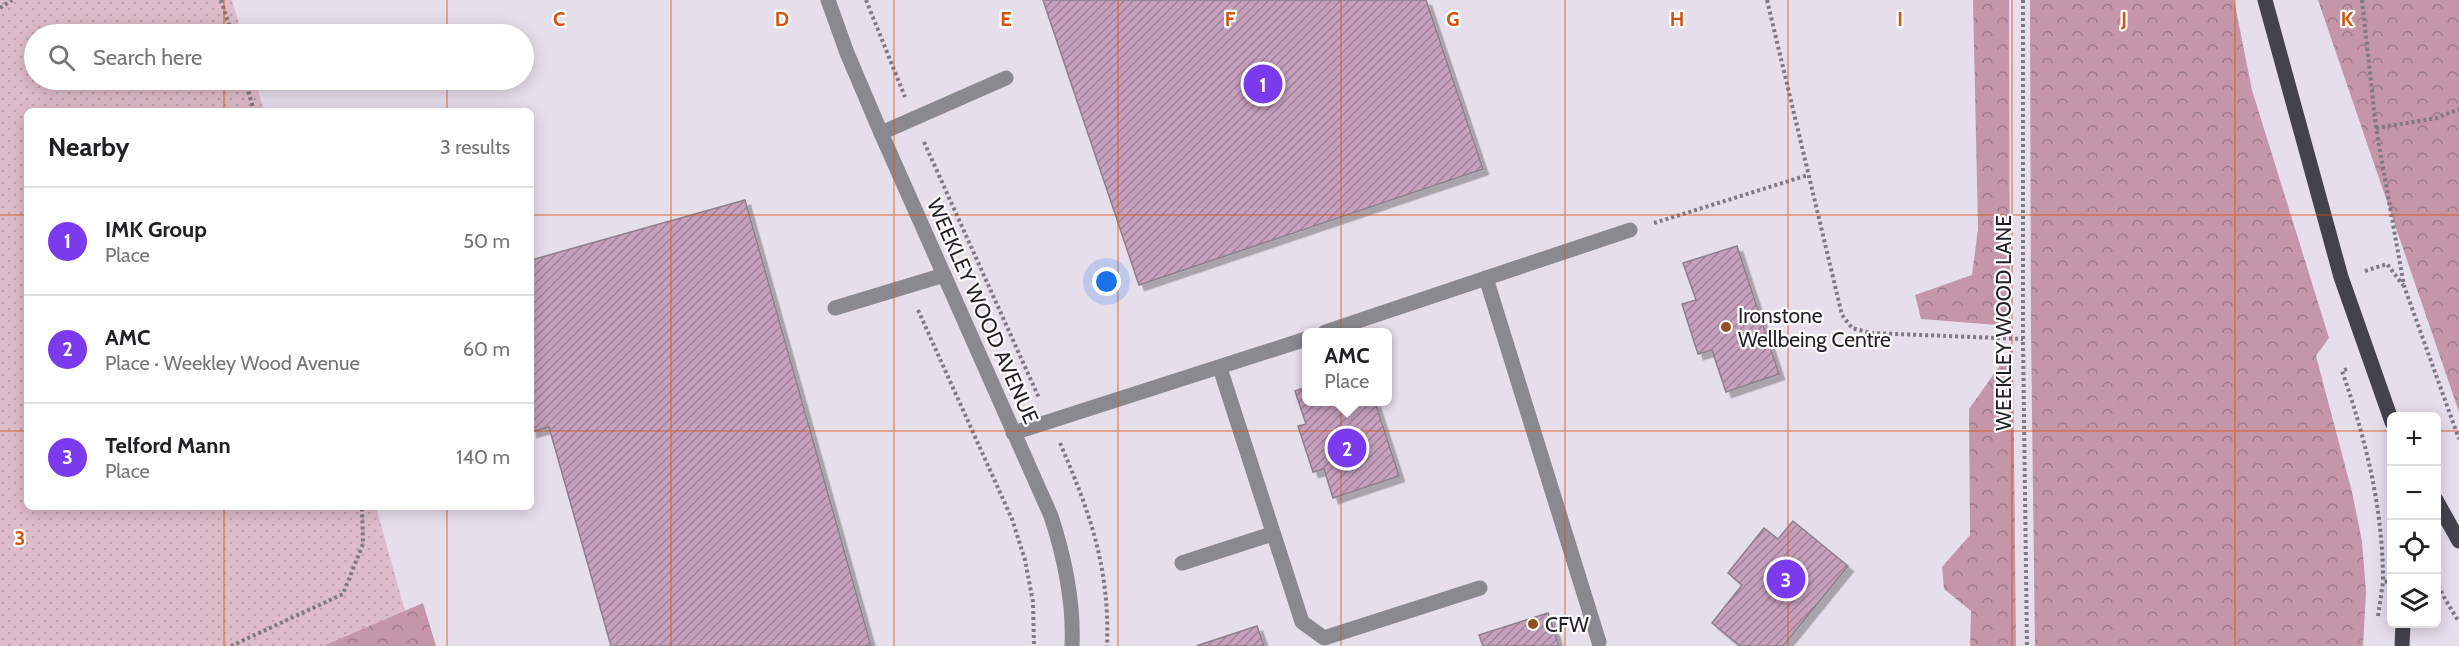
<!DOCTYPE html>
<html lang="en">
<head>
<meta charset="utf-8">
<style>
  :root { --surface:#fff; --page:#f6f6f6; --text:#202124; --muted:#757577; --line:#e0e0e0; --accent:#7c3aed }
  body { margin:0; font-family:Cabin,sans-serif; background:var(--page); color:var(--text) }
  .controls { position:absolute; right:18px; bottom:18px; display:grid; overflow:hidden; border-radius:9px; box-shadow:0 3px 15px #0003 }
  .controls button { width:54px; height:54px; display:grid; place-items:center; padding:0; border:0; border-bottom:2px solid var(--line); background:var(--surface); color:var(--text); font:30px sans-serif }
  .you { position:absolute; left:1107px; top:282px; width:21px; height:21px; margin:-15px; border:4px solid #fff; border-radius:50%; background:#1a73e8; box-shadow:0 0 0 9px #1a73e833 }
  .badge { display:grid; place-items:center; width:39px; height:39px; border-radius:50%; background:var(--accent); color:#fff; font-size:20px; font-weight:700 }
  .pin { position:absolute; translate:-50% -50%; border:3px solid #fff; box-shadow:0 2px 6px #0006 }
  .popup { position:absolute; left:1302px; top:328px; width:90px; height:78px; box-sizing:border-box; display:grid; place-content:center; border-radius:9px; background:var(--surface); filter:drop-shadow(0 2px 4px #0005); font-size:20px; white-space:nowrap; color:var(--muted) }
  .popup b { font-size:22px; color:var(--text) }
  .popup::after { content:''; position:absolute; left:50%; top:100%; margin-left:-12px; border:12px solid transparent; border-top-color:var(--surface) }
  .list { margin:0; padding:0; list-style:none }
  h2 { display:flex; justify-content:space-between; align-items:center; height:78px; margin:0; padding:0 24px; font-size:26px }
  h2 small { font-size:20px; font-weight:400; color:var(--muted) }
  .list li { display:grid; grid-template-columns:39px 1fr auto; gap:18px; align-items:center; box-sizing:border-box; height:108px; padding:0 24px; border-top:2px solid var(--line) }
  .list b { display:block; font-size:22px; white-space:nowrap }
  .list p { margin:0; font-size:20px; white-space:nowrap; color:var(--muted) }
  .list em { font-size:20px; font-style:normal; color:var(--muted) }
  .icon { flex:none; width:33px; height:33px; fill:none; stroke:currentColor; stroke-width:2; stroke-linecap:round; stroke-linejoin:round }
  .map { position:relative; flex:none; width:2459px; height:646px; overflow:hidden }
  .search { position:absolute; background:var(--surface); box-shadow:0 3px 15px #0003; left:24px; top:24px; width:510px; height:66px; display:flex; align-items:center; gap:15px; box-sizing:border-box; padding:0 21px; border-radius:33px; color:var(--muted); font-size:22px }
  .panel { position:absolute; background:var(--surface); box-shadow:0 3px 15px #0003; left:24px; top:108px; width:510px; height:402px; border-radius:9px }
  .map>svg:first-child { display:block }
  .grass { fill:url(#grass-dots) }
  .forest { fill:url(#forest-crowns) }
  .building { fill:url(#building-hatch); stroke:#8c8089; stroke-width:1.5; filter:url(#shadow) }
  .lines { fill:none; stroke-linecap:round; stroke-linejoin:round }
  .path { stroke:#7e7982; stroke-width:4; stroke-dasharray:3 3; stroke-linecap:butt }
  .lane { stroke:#8a898f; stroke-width:15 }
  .street { stroke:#8a898f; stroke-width:15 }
  .primary { stroke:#44424c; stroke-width:15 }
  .grid { fill:none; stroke:#d4530e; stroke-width:1.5; stroke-opacity:0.55 }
  .poi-dot { fill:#924f1f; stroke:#fff; stroke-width:2 }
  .labels { text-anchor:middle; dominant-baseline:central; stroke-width:4.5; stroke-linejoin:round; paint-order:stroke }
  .street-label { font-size:21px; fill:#221f24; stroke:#fff }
  .poi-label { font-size:21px; fill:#221f24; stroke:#fff; text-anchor:start }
  .grid-label { font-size:20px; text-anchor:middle; font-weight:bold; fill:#d4530e; stroke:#fff; stroke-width:4.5; stroke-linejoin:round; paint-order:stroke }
</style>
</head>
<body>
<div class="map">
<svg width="2459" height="646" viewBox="0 0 2459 646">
  <defs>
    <pattern id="grass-dots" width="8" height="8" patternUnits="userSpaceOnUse" patternTransform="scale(1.5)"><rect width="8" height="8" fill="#dfbcc9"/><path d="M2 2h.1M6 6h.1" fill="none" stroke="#bfa1ac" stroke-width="1.8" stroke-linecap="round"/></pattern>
    <pattern id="forest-crowns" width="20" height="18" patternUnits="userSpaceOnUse" patternTransform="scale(1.5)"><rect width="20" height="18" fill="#c496a8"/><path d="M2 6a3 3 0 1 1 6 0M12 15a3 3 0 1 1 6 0" fill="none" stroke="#9f7a89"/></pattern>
    <pattern id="building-hatch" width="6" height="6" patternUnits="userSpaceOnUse" patternTransform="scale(1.5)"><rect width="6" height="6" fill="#c6a0bd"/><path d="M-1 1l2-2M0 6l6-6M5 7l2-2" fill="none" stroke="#a08299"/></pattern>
    <filter id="shadow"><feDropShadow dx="5.5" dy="5.5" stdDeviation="0" flood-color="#0004"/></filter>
  </defs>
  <rect width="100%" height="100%" fill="#e6deeb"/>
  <path class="grass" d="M0,0H232L242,34H34V80H255L264,111H27V507H376L405,611L323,646H0Z"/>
  <path class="forest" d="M1973,0H2009L2010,326L1921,319L1915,295L1972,275L1978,229Z
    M2030,0H2234L2252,90L2329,338L2316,356L2352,492L2362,541L2366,592L2363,646H2035L2031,333Z
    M2318,0H2459V412Z
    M2013,347L2016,646H1970L1971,611L1944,589L1942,567L1970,535L1969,409Z
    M423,603L436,646H323Z"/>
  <path class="building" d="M1043,0H1426L1483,169L1139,285Z
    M745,200L871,646H611L549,427L531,432V260Z
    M1737,246L1779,374L1726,392L1712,350L1698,354L1682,304L1696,300L1683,263Z
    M1306,387V402H1375L1399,476L1333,498L1324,469L1313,472L1298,426L1306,424L1295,391Z
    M1793,521L1848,566L1783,646H1740L1712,623L1742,585L1728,573L1764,528L1778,539Z
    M1548,613L1559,646H1483L1479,635Z
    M1257,626L1264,646H1196Z"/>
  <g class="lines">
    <path class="path" d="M221,0L232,34
      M866,0L905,97
      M1767,0L1842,315L1852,328L1871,333L2023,339
      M2023,0V339L2027,646
      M2362,0L2376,128L2404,286L2459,439
      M0,8L12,0
      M245,80L254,111
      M2376,128L2437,118L2459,109
      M924,142L1039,398
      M1654,223L1808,175
      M2365,271L2387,264L2403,285
      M918,310L1012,519L1025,560L1033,602L1034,646
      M2347,369L2342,371C2366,440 2383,508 2383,582
      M1060,443C1090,513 1110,568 1107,646
      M2436,580L2445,599L2459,622
      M2378,616L2383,582L2392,581
      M231,646L343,594L363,544L362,507"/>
    <path class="lane" d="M881,133L1006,78
      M1486,278L1599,642
      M835,308L944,275
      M1220,368L1302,622L1324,638L1480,588
      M1182,563L1272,534"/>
    <path class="street" d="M828,0L847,53L881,133L1051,516C1065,559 1074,601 1072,646
      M1325,332L1630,230
      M1013,433L1306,339"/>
    <path class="primary" d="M2265,0L2341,277L2392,422
      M2436,500L2459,541
      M2402,646L2403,624"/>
  </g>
  <path class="grid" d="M224,0V34M447,0V34M671,0V646M894,0V646M1118,0V646M1341,0V646M1565,0V646M1788,0V646M2012,0V646M2235,0V646M224,80V111M447,80V111M0,215H27M531,215H2459M0,431H27M531,431H2392M2436,431H2459M224,507V646M447,507V646"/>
  <g class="poi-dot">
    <circle cx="1726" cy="327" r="6"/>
    <circle cx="1533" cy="624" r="6"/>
  </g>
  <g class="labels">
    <g class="street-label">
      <text transform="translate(983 311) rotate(66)">WEEKLEY WOOD AVENUE</text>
      <text transform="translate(2003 323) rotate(-90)">WEEKLEY WOOD LANE</text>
    </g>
    <g class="poi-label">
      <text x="1738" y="315">Ironstone<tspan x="1738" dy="24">Wellbeing Centre</tspan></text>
      <text x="1545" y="624">CFW</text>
    </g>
  </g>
  <g class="grid-label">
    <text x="559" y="26">C</text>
    <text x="782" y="26">D</text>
    <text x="1006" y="26">E</text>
    <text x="1230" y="26">F</text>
    <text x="1453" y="26">G</text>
    <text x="1677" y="26">H</text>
    <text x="1900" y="26">I</text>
    <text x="2124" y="26">J</text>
    <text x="2347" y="26">K</text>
    <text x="20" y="545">3</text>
  </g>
</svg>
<div class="controls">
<button>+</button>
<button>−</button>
<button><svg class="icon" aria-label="locate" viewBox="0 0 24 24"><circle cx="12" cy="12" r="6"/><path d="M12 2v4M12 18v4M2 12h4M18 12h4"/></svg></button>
<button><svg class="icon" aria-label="layers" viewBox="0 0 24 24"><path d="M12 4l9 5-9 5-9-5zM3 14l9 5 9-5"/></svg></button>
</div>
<div class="you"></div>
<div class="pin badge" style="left:1263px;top:84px">1</div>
<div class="pin badge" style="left:1347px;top:448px">2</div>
<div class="popup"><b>AMC</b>Place</div>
<div class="pin badge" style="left:1786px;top:579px">3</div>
<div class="search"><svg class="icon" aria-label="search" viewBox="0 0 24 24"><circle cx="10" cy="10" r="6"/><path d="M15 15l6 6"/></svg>Search here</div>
<section class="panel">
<h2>Nearby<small>3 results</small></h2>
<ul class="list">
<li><span class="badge">1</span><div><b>IMK Group</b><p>Place</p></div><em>50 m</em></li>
<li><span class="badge">2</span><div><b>AMC</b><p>Place · Weekley Wood Avenue</p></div><em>60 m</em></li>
<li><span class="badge">3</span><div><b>Telford Mann</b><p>Place</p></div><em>140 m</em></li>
</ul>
</section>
</div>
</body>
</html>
